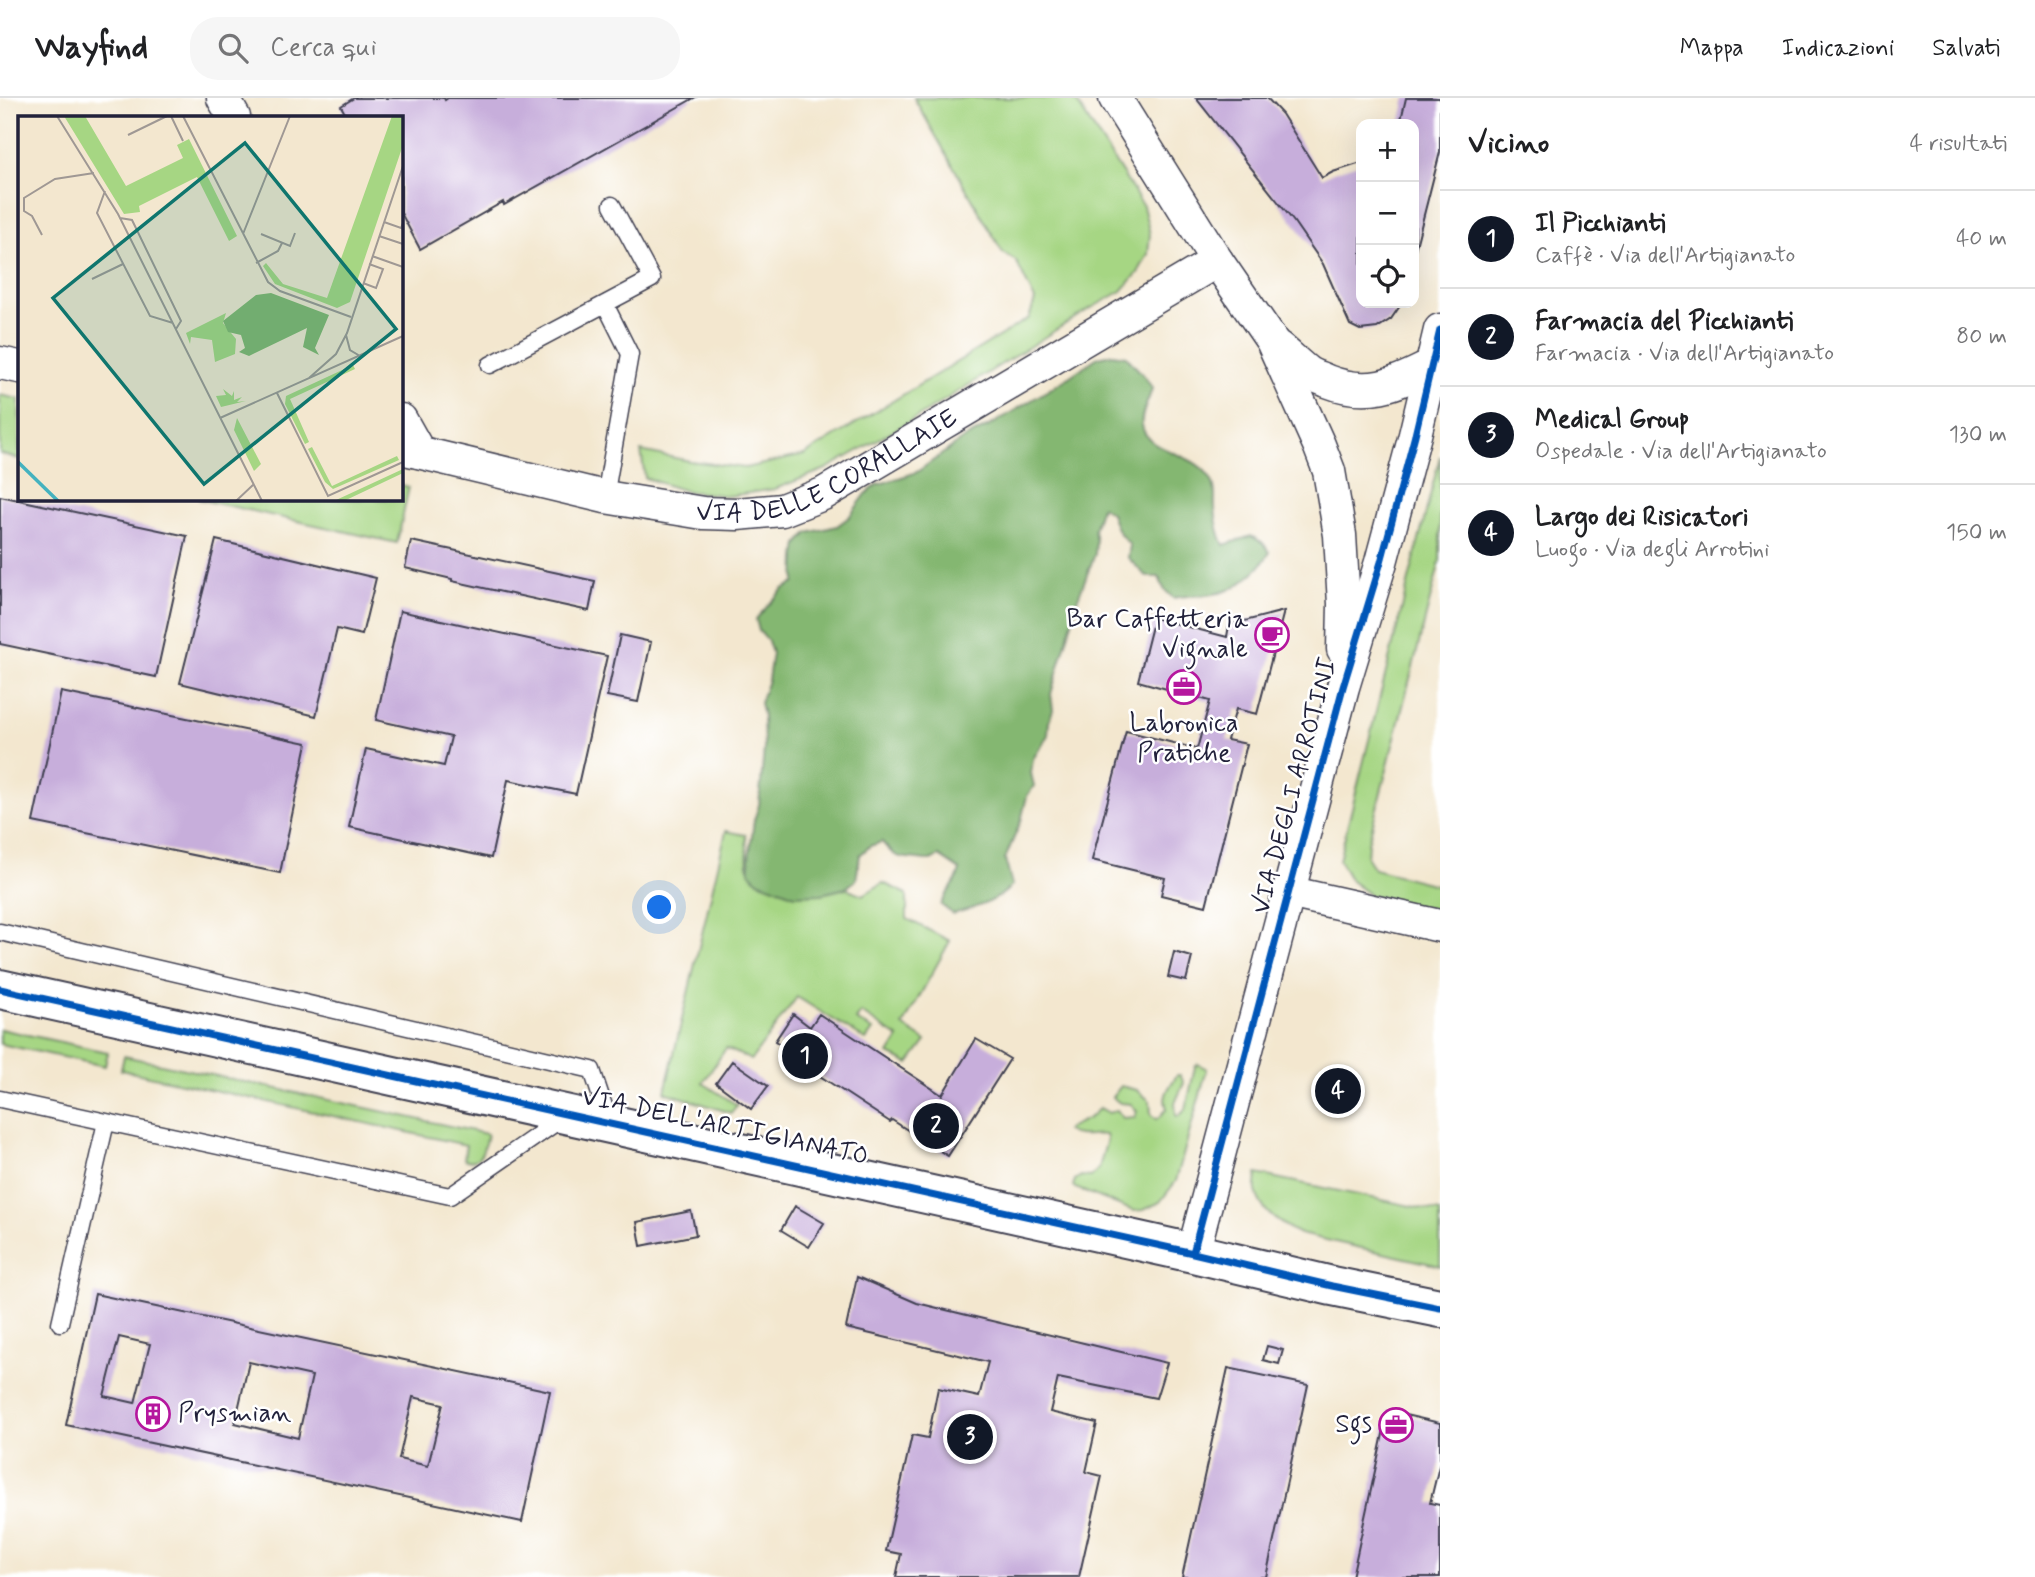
<!DOCTYPE html>
<html lang="it">
<head>
<meta charset="utf-8">
<style>
  :root { --surface:#fff; --page:#f6f6f6; --text:#202124; --muted:#757577; --line:#e0e0e0; --accent:#111827 }
  body { margin:0; font-family:Mynerve,sans-serif; background:var(--page); color:var(--text) }
  .controls { position:absolute; right:21px; top:21px; display:grid; overflow:hidden; border-radius:14px; box-shadow:0 7px 28px #0002 }
  .controls button { width:63px; height:63px; display:grid; place-items:center; padding:0; border:0; border-bottom:2px solid var(--line); background:var(--surface); color:var(--text); font:35px sans-serif }
  .you { position:absolute; left:660px; top:810px; width:24px; height:24px; margin:-18px; border:5px solid #fff; border-radius:50%; background:#1a73e8; box-shadow:0 0 0 10px #1a73e833 }
  .badge { display:grid; place-items:center; width:46px; height:46px; border-radius:50%; background:var(--accent); color:#fff; font-size:23px; font-weight:700 }
  .pin { position:absolute; translate:-50% -50%; border:4px solid #fff; box-shadow:0 2px 7px #0006 }
  .list { margin:0; padding:0; list-style:none }
  h2 { display:flex; justify-content:space-between; align-items:center; height:91px; margin:0; padding:0 28px; font-size:30px }
  h2 small { font-size:23px; font-weight:400; color:var(--muted) }
  .list li { display:grid; grid-template-columns:46px 1fr auto; gap:21px; align-items:center; box-sizing:border-box; height:98px; padding:0 28px; border-top:2px solid var(--line) }
  .list b { display:block; font-size:26px; white-space:nowrap }
  .list p { margin:0; font-size:23px; white-space:nowrap; color:var(--muted) }
  .list em { font-size:23px; font-style:normal; color:var(--muted) }
  .icon { flex:none; width:38px; height:38px; fill:none; stroke:currentColor; stroke-width:2; stroke-linecap:round; stroke-linejoin:round }
  .map { position:relative; flex:none; width:1440px; height:1479px; overflow:hidden }
  header { display:flex; align-items:center; gap:42px; box-sizing:border-box; height:98px; padding:0 35px; background:var(--surface); border-bottom:2px solid var(--line) }
  header strong { font-size:33px }
  nav { display:flex; gap:38px; margin-inline-start:auto; font-size:24px }
  .search { width:490px; height:63px; background:var(--page); display:flex; align-items:center; gap:18px; box-sizing:border-box; padding:0 24px; border-radius:28px; color:var(--muted); font-size:26px }
  main { display:flex }
  aside { flex:1; background:var(--surface) }
  .map>svg:first-child { display:block }
  .green { fill:#a6d683; stroke:#647c5f; stroke-width:2 }
  .forest { fill:#84b771; stroke:#536c56; stroke-width:2 }
  .building { fill:#c7aedb; fill-rule:evenodd }
  .lines { fill:none; stroke-linecap:round; stroke-linejoin:round }
  .lane-casing { stroke:#414051; stroke-width:19 }
  .street-casing { stroke:#414051; stroke-width:35 }
  .secondary-casing { stroke:#414051; stroke-width:42 }
  .lane { stroke:#fff; stroke-width:16 }
  .street { stroke:#fff; stroke-width:32 }
  .secondary { stroke:#fff; stroke-width:38 }
  .cycleway-casing { stroke:#fff; stroke-width:11 }
  .cycleway { stroke:#0057b8; stroke-width:7 }
  .labels { text-anchor:middle; dominant-baseline:central; stroke-width:5; stroke-linejoin:round; paint-order:stroke }
  .street-label { font-size:26px; fill:#22223b; stroke:#fff }
  .poi-label { font-size:26px; fill:#22223b; stroke:#fff; text-anchor:end }
  .inset-river { fill:none; stroke:#44b2bf; stroke-width:3.5 }
  .inset-road { fill:none; stroke:#9f9894; stroke-width:2 }
  .view { fill:#0f766e; fill-opacity:0.15; stroke:#0f766e; stroke-width:3.5 }
  .inset-edge { fill:none; stroke:#22223b; stroke-width:3.5 }
</style>
</head>
<body>
<header>
<strong>Wayfind</strong>
<div class="search"><svg class="icon" aria-label="search" viewBox="0 0 24 24"><circle cx="10" cy="10" r="6"/><path d="M15 15l6 6"/></svg>Cerca qui</div>
<nav><a>Mappa</a><a>Indicazioni</a><a>Salvati</a></nav>
</header>
<main>
<div class="map">
<svg width="1440" height="1479" viewBox="0 0 1440 1479">
  <rect width="100%" height="100%" fill="#fff"/>
  <filter id="ink" filterUnits="userSpaceOnUse"><feTurbulence type="fractalNoise" baseFrequency=".0143" numOctaves="2"/><feDisplacementMap in="SourceGraphic" scale="14" xChannelSelector="R" yChannelSelector="G"/><feConvolveMatrix kernelMatrix="1 2 1 2 8 2 1 2 1" color-interpolation-filters="sRGB"/></filter>
  <filter id="wash" filterUnits="userSpaceOnUse"><feTurbulence type="fractalNoise" baseFrequency=".00686" numOctaves="4" result="noise"/><feDisplacementMap in="SourceGraphic" scale="28" xChannelSelector="R" yChannelSelector="G"/><feGaussianBlur stdDeviation="1.57" result="paint"/><feColorMatrix in="noise" values="0 0 0 0 0 0 0 0 0 0 0 0 0 0 0 0 0 1.4 0 .05"/><feComposite in="paint" operator="in"/></filter>
  <g filter="url(#wash)">
    <rect width="100%" height="100%" fill="#f3e7cf"/>
    <path class="green" d="M914,0H1074L1143,108L1150,136L1148,156L1138,175L1122,193L1086,213L921,317L826,371L775,391L729,398L686,393L645,380L641,353L690,363L745,370L804,357L1029,220L1035,202L1016,163L1003,155Z
      M0,297L19,301V361L0,356Z
      M1440,358V463L1368,745L1367,760L1374,771L1440,788V813L1370,797L1351,783L1339,762Z
      M401,387L409,389L397,445L198,401H401Z
      M726,733L746,737L748,770L758,783L770,787L821,796L846,790L863,797L883,785L907,796V821L950,843L903,928L926,943L909,966L889,956L899,940L861,915L856,922L873,932L866,942L797,899L751,962L726,950L703,985L737,1007L731,1015L665,994Z
      M0,931L108,954L105,968L0,946Z
      M124,958L487,1036C484,1049 482,1068 464,1061L466,1047L121,972Z
      M1198,966L1207,971L1176,1083L1160,1104L1144,1112L1134,1113L1075,1090L1073,1088L1075,1082L1081,1078L1091,1079L1099,1070L1107,1041L1106,1037C1091,1035 1080,1041 1066,1033L1068,1030L1089,1020L1100,1010L1109,1015L1117,1012L1123,1020L1135,1019L1137,1013L1131,1006L1120,1005L1112,999L1121,988L1137,992L1150,1003L1151,1017L1157,1021L1160,1019L1167,1010C1161,998 1171,987 1177,977H1180L1184,985L1175,1005L1176,1018H1179L1186,1011L1195,969Z
      M1257,1076L1440,1114V1168L1300,1136C1282,1127 1261,1115 1256,1093C1255,1089 1257,1081 1257,1076Z"/>
    <path class="forest" d="M1112,256L1126,258L1145,279L1152,290C1150,301 1140,315 1142,327C1147,357 1197,352 1212,383C1217,393 1214,400 1215,410C1216,423 1218,435 1224,447L1251,438L1262,444L1270,454C1259,473 1236,494 1213,496C1199,498 1187,497 1173,500L1164,491L1159,479H1147L1128,460L1130,447C1119,437 1115,429 1111,415L1101,408L1094,432L1096,444L1095,456L1076,505L1074,517L1051,596L1053,612L1049,623L1048,637L1033,661L1031,675L1034,688L1027,698L1021,723L1005,761L1012,787C997,805 975,809 953,816L941,807C947,792 956,788 960,772L939,758C928,764 929,762 917,761C897,759 895,760 882,744L870,748L860,757L856,782L846,790L834,793L821,796L795,797L758,783L750,774L749,760L754,722L759,707L764,651L763,617L760,605L768,582L772,555L768,543L759,533L756,521L783,491L795,485L796,459L798,446L808,435L837,428L849,419L866,396L877,387L917,374L963,341L989,328L1063,283L1098,259Z"/>
    <g id="blocks">
      <path class="building" d="M354,0H444L445,2L448,0H694L504,107L503,104L420,151L401,115V19H347L341,8Z
        M1196,0H1267L1282,16L1322,80L1333,74L1361,65V205H1402L1391,221L1377,230L1360,232L1350,227L1323,166L1294,124Z
        M1406,0H1440V54L1415,152L1414,26H1400Z
        M0,398L187,438L156,579L0,546Z
        M216,442L376,480L362,537L337,531L316,618L180,585Z
        M411,443L595,483L589,513L452,483V481L405,470Z
        M400,513L607,558L576,696L508,682L491,760L349,729L366,651L444,668L451,639L376,622Z
        M1284,513L1257,616L1236,611L1227,642L1247,646L1206,808L1161,797L1165,780L1092,762L1126,633L1197,651L1210,603L1138,583L1154,520L1227,539L1229,527Z
        M620,537L651,544L638,604L607,598Z
        M61,594L307,645L280,775L33,724Z
        M1174,854L1192,859L1186,883L1168,879Z
        M793,916L810,929L819,916L942,997L976,941L1010,961L948,1058L892,1022L890,1024L791,959L793,955L775,943Z
        M732,963L768,988L751,1011L716,985Z
        M795,1108L824,1125L809,1149L781,1132Z
        M691,1113L696,1137L641,1148L637,1124Z
        M857,1179L917,1205L1167,1265L1156,1300L1058,1280L1050,1314L1097,1325L1086,1374L1102,1378L1079,1479H896L901,1456L886,1453L912,1337L928,1340L938,1290L979,1299L988,1264L846,1230Z
        M95,1196L550,1293L522,1424L66,1327ZM119,1239L150,1246L135,1305L104,1298ZM249,1264L312,1278L298,1340L235,1325ZM413,1299L443,1306L428,1368L399,1361Z
        M1267,1248L1283,1252L1279,1266L1263,1262Z
        M1228,1270L1308,1287L1266,1479H1182Z
        M1388,1313L1440,1325V1364L1430,1405L1440,1407V1479H1352Z"/>
    </g>
  </g>
  <g filter="url(#ink)">
    <use href="#blocks" fill-opacity="0" stroke="#414051" stroke-width="2"/>
    <g class="lines">
      <g class="lane-casing">
        <path id="lane" d="M605,206L630,256L605,399
          M490,267L652,181L612,107
          M0,834L592,972L609,1023
          M0,1001L450,1098L564,1019
          M60,1225L106,1024"/>
      </g>
      <g class="street-casing">
        <g id="street">
          <path d="M223,0L234,19"/>
          <path d="M1115,0L1217,163L1272,243L1319,347L1329,373L1340,437L1344,506L1343,551"/>
          <path d="M1278,249C1288,257 1297,266 1307,274C1313,278 1321,280 1327,283C1368,299 1394,287 1431,268"/>
          <path d="M0,265L19,269"/>
          <path d="M401,322L419,354"/>
          <path id="s1" d="M401,350L605,399L703,415L737,416L782,412L823,396L1217,163"/>
          <path d="M1288,794L1440,828"/>
          <path d="M1193,1155L1343,589L1381,464L1415,337L1440,232"/>
        </g>
      </g>
      <g class="secondary-casing">
        <path id="secondary" d="M0,891L1193,1155L1332,1188L1440,1210"/>
      </g>
      <use href="#lane" class="lane"/>
      <use href="#street" class="street"/>
      <use href="#secondary" class="secondary"/>
      <g class="cycleway-casing">
        <path id="cycleway" d="M0,891L1193,1155L1332,1188L1440,1210
          M1193,1155L1343,589L1381,464L1415,337L1440,232"/>
      </g>
      <use href="#cycleway" class="cycleway"/>
    </g>
  </g>
  <defs>
    <g id="cafe-ring" transform="scale(1.75)"><circle r="9.5" fill="#fff" stroke="#b5179e" stroke-width="1.5"/><path d="M-5.5-4.5H6V0H3Q3 3.5 0 3.5H-2.5Q-5.5 3.5-5.5 0ZM3-3.2v2h1.7v-2ZM-6 4.5H4V6H-6Z" fill="#b5179e"/></g>
    <g id="office-ring" transform="scale(1.75)"><circle r="9.5" fill="#fff" stroke="#b5179e" stroke-width="1.5"/><path d="M-6-3h4V-5.5h4V-3h4V5H-6ZM-1-4.5V-3h2v-1.5ZM-6 0V1H6V0Z" fill="#b5179e"/></g>
    <g id="building-ring" transform="scale(1.75)"><circle r="9.5" fill="#fff" stroke="#b5179e" stroke-width="1.5"/><path d="M-4-6H4V6H1V3H-1V6H-4ZM-2.5-4.3h1.7v1.8h-1.7ZM.8-4.3h1.7v1.8H.8ZM-2.5-1h1.7V.8h-1.7ZM.8-1h1.7V.8H.8Z" fill="#b5179e"/></g>
  </defs>
  <g fill-rule="evenodd">
    <use href="#cafe-ring" x="1272" y="537"/>
    <use href="#office-ring" x="1184" y="589"/>
    <use href="#building-ring" x="153" y="1316"/>
    <use href="#office-ring" x="1396" y="1327"/>
  </g>
  <g class="labels">
    <g class="street-label">
      <text stroke="none"><textPath href="#s1" startOffset="444">VIA DELLE CORALLAIE</textPath></text>
      <text transform="translate(1295 688) rotate(-75)">VIA DEGLI ARROTINI</text>
      <text transform="translate(725 1029) rotate(12)">VIA DELL'ARTIGIANATO</text>
    </g>
    <g class="poi-label">
      <text x="1248" y="522">Bar Caffetteria<tspan x="1248" dy="30">Vignale</tspan></text>
      <text x="1184" y="626" text-anchor="middle">Labronica<tspan x="1184" dy="30">Pratiche</tspan></text>
      <text x="178" y="1316" text-anchor="start">Prysmian</text>
      <text x="1372" y="1327">Sgs</text>
    </g>
  </g>
  <g transform="translate(18 18)">
    <rect width="385" height="385" fill="#f3e7cf"/>
    <path d="M46,0H67L108,70L165,42L159,29L171,23L219,120L211,125L179,61L121,90L122,96L106,98ZM374,0H385V29L332,186L319,192L257,168L245,150L248,147L265,168L309,182ZM208,197L205,207L218,223L217,238L197,246L194,224L173,221L172,228L168,217ZM335,249L337,253L272,283L291,326L287,328L267,288L268,280ZM205,273L214,280L216,275V284L224,281L219,286L228,285L203,291L198,280L208,279ZM219,302L243,348L236,355L216,314ZM294,331L314,370L379,340L381,344L315,373L307,366L290,333ZM385,353V357L326,385H316Z" fill="#a6d683"/>
    <path d="M253,177L311,199L297,232L301,239L285,231L289,212L231,240L221,236L227,232L223,219L210,216L205,205L238,179Z" fill="#84b771"/>
    <path class="inset-river" d="M0,346L40,385"/>
    <path class="inset-road" d="M39,0L100,98L244,385M153,0L165,25M165,0L250,166L262,175L333,201M110,19L149,0M87,75L79,97L132,200L155,207M102,102L114,104L163,205L158,213M366,106L383,112L385,107M225,118L272,0M243,118L272,130L277,117M24,119L14,100L6,95V82L37,63L76,57M361,120L385,128M354,140L385,151M238,147L260,135L264,127M74,163L105,148M345,167L358,172L365,153L351,148M328,219L332,234L342,240M291,262L318,238L329,217L385,50M259,277L310,380L385,346M202,302L385,220M218,385L236,368"/>
    <path class="view" d="M227,27L378,213L186,368L35,182Z"/>
    <rect width="385" height="385" class="inset-edge"/>
  </g>
</svg>
<div class="controls">
<button>+</button>
<button>−</button>
<button><svg class="icon" aria-label="locate" viewBox="0 0 24 24"><circle cx="12" cy="12" r="6"/><path d="M12 2v4M12 18v4M2 12h4M18 12h4"/></svg></button>
</div>
<div class="you"></div>
<div class="pin badge" style="left:805px;top:958px">1</div>
<div class="pin badge" style="left:936px;top:1028px">2</div>
<div class="pin badge" style="left:970px;top:1339px">3</div>
<div class="pin badge" style="left:1338px;top:993px">4</div>
</div>
<aside>
<h2>Vicino<small>4 risultati</small></h2>
<ul class="list">
<li><span class="badge">1</span><div><b>Il Picchianti</b><p>Caffè · Via dell'Artigianato</p></div><em>40 m</em></li>
<li><span class="badge">2</span><div><b>Farmacia del Picchianti</b><p>Farmacia · Via dell'Artigianato</p></div><em>80 m</em></li>
<li><span class="badge">3</span><div><b>Medical Group</b><p>Ospedale · Via dell'Artigianato</p></div><em>130 m</em></li>
<li><span class="badge">4</span><div><b>Largo dei Risicatori</b><p>Luogo · Via degli Arrotini</p></div><em>150 m</em></li>
</ul>
</aside>
</main>
</body>
</html>
